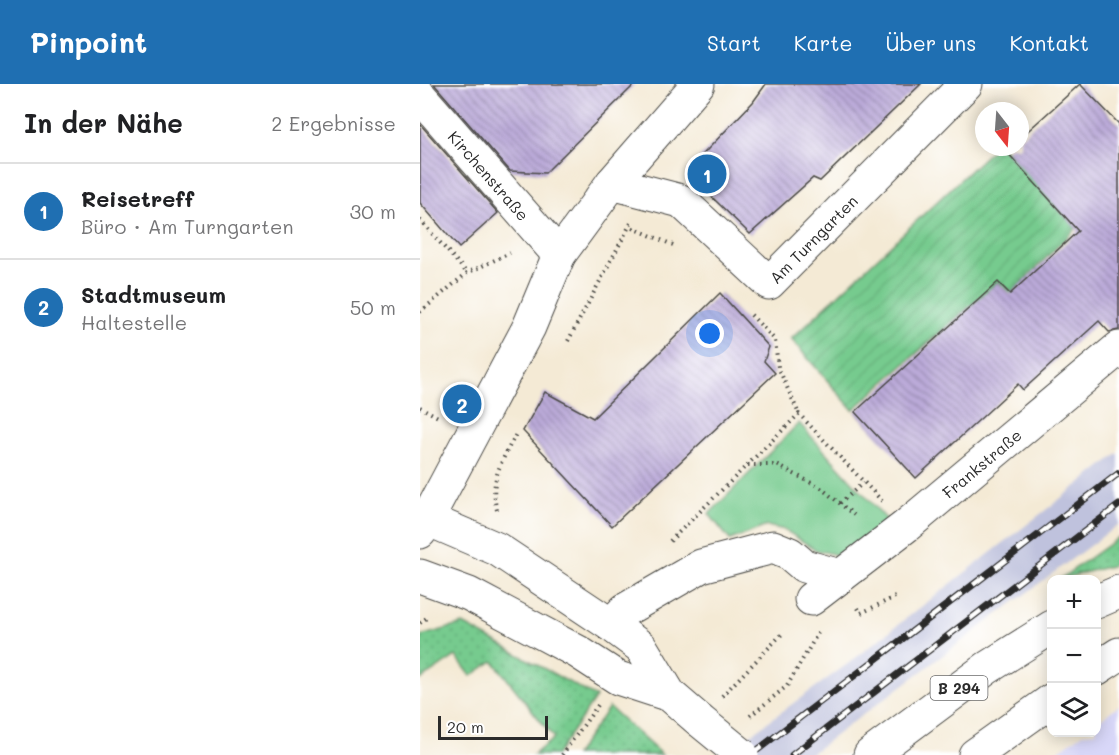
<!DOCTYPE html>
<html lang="de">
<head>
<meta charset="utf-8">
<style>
  :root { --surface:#fff; --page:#f6f6f6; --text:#202124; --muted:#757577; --line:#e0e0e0; --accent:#1f6fb2 }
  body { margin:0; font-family:Mali,sans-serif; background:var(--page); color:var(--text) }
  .controls { position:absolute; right:18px; bottom:18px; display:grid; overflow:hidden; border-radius:12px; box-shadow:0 3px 15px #0003 }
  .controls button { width:54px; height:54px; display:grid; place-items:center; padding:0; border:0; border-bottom:2px solid var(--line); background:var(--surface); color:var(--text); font:30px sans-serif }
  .compass { position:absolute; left:555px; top:18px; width:54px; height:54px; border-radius:50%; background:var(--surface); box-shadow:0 3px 15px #0003; rotate:163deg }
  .scale { position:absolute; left:18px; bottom:15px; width:110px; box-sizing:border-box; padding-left:6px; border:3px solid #2b2b2b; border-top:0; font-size:16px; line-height:21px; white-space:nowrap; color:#2b2b2b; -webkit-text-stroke:4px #fff; paint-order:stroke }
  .you { position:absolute; left:290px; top:250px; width:21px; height:21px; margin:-15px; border:4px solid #fff; border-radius:50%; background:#1a73e8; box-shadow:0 0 0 9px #1a73e833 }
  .badge { display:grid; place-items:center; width:39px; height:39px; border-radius:50%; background:var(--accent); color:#fff; font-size:20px; font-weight:700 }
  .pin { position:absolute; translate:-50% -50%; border:3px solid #fff; box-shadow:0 2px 6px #0006 }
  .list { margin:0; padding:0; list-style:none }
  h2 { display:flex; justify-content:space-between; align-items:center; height:78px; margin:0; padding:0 24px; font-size:26px }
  h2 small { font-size:20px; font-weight:400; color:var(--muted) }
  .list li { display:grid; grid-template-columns:39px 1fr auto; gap:18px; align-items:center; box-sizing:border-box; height:96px; padding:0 24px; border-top:2px solid var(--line) }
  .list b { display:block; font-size:22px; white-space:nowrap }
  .list p { margin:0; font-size:20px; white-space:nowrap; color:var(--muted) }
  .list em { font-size:20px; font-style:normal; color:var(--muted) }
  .icon { flex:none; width:33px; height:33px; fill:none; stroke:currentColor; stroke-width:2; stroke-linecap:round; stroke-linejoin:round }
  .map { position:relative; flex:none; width:699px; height:671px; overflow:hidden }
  header { display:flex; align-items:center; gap:36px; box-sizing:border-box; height:84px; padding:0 30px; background:var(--accent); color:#fff }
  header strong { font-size:28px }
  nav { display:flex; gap:33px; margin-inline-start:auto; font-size:21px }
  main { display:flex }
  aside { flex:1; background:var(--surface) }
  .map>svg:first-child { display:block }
  .built { fill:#d8d7f8 }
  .industrial { fill:#bfc2dd }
  .grass { fill:url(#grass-dots); stroke:#507b5c; stroke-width:1.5 }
  .park { fill:#76cb8e; stroke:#507b5c; stroke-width:1.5 }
  .garden { fill:url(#garden-furrows); stroke:#507b5c; stroke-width:1.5 }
  .building { fill:url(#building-back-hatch) }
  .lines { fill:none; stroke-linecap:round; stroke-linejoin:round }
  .pedestrian-casing { stroke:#494844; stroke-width:35 }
  .minor-casing { stroke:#494844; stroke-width:35 }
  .secondary-casing { stroke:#494844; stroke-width:35 }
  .primary-casing { stroke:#494844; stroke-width:35 }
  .path { stroke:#494844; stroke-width:4; stroke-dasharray:1.5 4.5; stroke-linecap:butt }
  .pedestrian { stroke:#fff; stroke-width:33 }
  .minor { stroke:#fff; stroke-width:33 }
  .secondary { stroke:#fff; stroke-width:33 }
  .primary { stroke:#fff; stroke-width:33 }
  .rail-casing { stroke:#2b2b2b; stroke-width:7 }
  .rail { stroke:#fff; stroke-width:4.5; stroke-dasharray:14; stroke-linecap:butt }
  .secondary-bridge-casing { stroke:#494844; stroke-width:35; stroke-linecap:butt }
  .secondary-bridge { stroke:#fff; stroke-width:33 }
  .labels { text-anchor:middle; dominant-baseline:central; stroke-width:4.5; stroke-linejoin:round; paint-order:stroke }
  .shield { fill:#fff; stroke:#6b6b6b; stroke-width:1.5 }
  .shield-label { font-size:15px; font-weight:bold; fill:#2b2b2b }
  .street-label { font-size:16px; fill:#2b2b2b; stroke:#fff }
</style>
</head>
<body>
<header>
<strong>Pinpoint</strong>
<nav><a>Start</a><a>Karte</a><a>Über uns</a><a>Kontakt</a></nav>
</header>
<main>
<aside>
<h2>In der Nähe<small>2 Ergebnisse</small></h2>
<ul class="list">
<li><span class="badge">1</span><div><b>Reisetreff</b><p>Büro · Am Turngarten</p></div><em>30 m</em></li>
<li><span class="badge">2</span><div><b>Stadtmuseum</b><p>Haltestelle</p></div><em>50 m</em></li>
</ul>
</aside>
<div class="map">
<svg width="699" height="671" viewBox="0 0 699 671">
  <defs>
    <pattern id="grass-dots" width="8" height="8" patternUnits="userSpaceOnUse" patternTransform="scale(1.5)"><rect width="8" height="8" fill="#76cb8e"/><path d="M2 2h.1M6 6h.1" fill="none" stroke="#66ae7b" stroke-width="1.8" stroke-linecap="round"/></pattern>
    <pattern id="garden-furrows" width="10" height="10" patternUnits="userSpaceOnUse" patternTransform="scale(1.5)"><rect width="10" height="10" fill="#76cb8e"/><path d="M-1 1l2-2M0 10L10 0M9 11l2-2" fill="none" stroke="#66ae7b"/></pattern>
    <pattern id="building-back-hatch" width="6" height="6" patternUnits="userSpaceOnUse" patternTransform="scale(1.5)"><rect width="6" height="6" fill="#bbaad9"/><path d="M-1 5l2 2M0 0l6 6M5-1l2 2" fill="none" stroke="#988bb0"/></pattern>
  </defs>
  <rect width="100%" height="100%" fill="#fff"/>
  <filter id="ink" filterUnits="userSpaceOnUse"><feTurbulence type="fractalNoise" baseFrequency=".0167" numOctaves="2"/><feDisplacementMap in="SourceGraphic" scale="12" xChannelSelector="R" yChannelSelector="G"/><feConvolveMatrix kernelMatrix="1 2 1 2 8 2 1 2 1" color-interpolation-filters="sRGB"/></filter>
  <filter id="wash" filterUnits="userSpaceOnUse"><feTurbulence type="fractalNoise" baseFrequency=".008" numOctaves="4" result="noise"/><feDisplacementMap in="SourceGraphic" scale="24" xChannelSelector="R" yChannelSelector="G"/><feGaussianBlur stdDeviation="1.35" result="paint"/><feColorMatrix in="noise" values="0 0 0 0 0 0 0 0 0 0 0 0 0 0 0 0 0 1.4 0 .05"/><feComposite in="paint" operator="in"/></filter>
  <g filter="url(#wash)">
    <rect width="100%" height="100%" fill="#f4ead5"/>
    <path class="built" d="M699,621V671H632L663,649L676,648L677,638Z"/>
    <path class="industrial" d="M699,369V440L389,671H302L429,579Z"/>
    <path class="grass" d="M699,453V480L640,495Z
      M43,540L176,613L136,671H113L134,654L73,577L51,592L36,572L0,596V552Z
      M189,623L242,671H155Z"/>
    <path class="park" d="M379,339L469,438L417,471L396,466L365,446L347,442L310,456L289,430Z"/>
    <path class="garden" d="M575,63H582L656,144L591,209L578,197L433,326L371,255Z"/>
    <g id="blocks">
      <path class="building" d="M14,0H215L125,89L90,87Z
        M346,0H501L400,97L393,94L330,150L266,88L333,18Z
        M660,0L699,40V246L689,248L679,237L603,306L598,300L496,394L435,328L578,198L590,210L658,147L586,67L590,63H600V54Z
        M0,40L78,129L39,164L0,119Z
        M300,209L349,263L344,277L355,289L192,442L103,347L125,308L173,334Z"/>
    </g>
  </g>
  <g filter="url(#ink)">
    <use href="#blocks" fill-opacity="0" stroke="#494844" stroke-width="1.5"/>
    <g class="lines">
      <g class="pedestrian-casing">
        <path id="pedestrian" d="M139,171L192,99L278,0"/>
      </g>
      <g class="minor-casing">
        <g id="minor">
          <path id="s1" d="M0,12L139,171L109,243L0,448"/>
          <path id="s2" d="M192,99L261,117L349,199L546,0"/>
          <path id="s3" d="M391,515L486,442L699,264"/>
          <path d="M191,541L205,526L281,482L353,463L370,470L384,482L420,492"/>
        </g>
      </g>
      <g class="secondary-casing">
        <path id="secondary" d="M0,432L77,465L191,541L221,563L250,611L279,636
          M0,492L49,510L158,568L198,594L250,611"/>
      </g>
      <g class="primary-casing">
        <path id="primary" d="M676,518L699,508
          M676,585L699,570
          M450,671L567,584L632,543
          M555,671L632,616"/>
      </g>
      <path class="path" d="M0,136L47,189
        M213,144L253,161
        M0,228L47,189L90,169
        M331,231L355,256L358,283L379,330
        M148,257L211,139
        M0,323L20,334
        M328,381H357L401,404L434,431
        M420,419L443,399
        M77,426C68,397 83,375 96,350
        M250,457L379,330L462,417
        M438,524L441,529L475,513
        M0,539L9,532
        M302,612L362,550
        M330,632L367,602L398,549
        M142,671L178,621"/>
      <use href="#pedestrian" class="pedestrian"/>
      <use href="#minor" class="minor"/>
      <use href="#secondary" class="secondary"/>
      <use href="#primary" class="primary"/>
      <g class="rail-casing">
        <path id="rail" d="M331,671L699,389
          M372,671L699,421"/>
      </g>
      <use href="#rail" class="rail"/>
      <g class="secondary-bridge-casing">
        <path id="secondary-bridge" d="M279,636L322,671"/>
      </g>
      <use href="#secondary-bridge" class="secondary-bridge"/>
    </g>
  </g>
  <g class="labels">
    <rect class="shield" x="510.5" y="592" width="57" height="24" rx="4.5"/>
    <g class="shield-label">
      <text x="539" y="604">B 294</text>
    </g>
    <g class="street-label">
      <text stroke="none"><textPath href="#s1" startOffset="105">Kirchenstraße</textPath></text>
      <text stroke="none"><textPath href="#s2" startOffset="254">Am Turngarten</textPath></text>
      <text stroke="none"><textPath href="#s3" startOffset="218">Frankstraße</textPath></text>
    </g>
  </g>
</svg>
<div class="controls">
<button>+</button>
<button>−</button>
<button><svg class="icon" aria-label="layers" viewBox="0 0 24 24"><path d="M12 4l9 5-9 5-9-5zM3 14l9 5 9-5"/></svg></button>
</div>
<svg class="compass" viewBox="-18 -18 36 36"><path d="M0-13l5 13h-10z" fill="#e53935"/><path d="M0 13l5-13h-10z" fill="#757577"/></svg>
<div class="scale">20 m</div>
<div class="you"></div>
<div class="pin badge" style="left:287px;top:90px">1</div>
<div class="pin badge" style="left:42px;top:320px">2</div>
</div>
</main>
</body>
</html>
